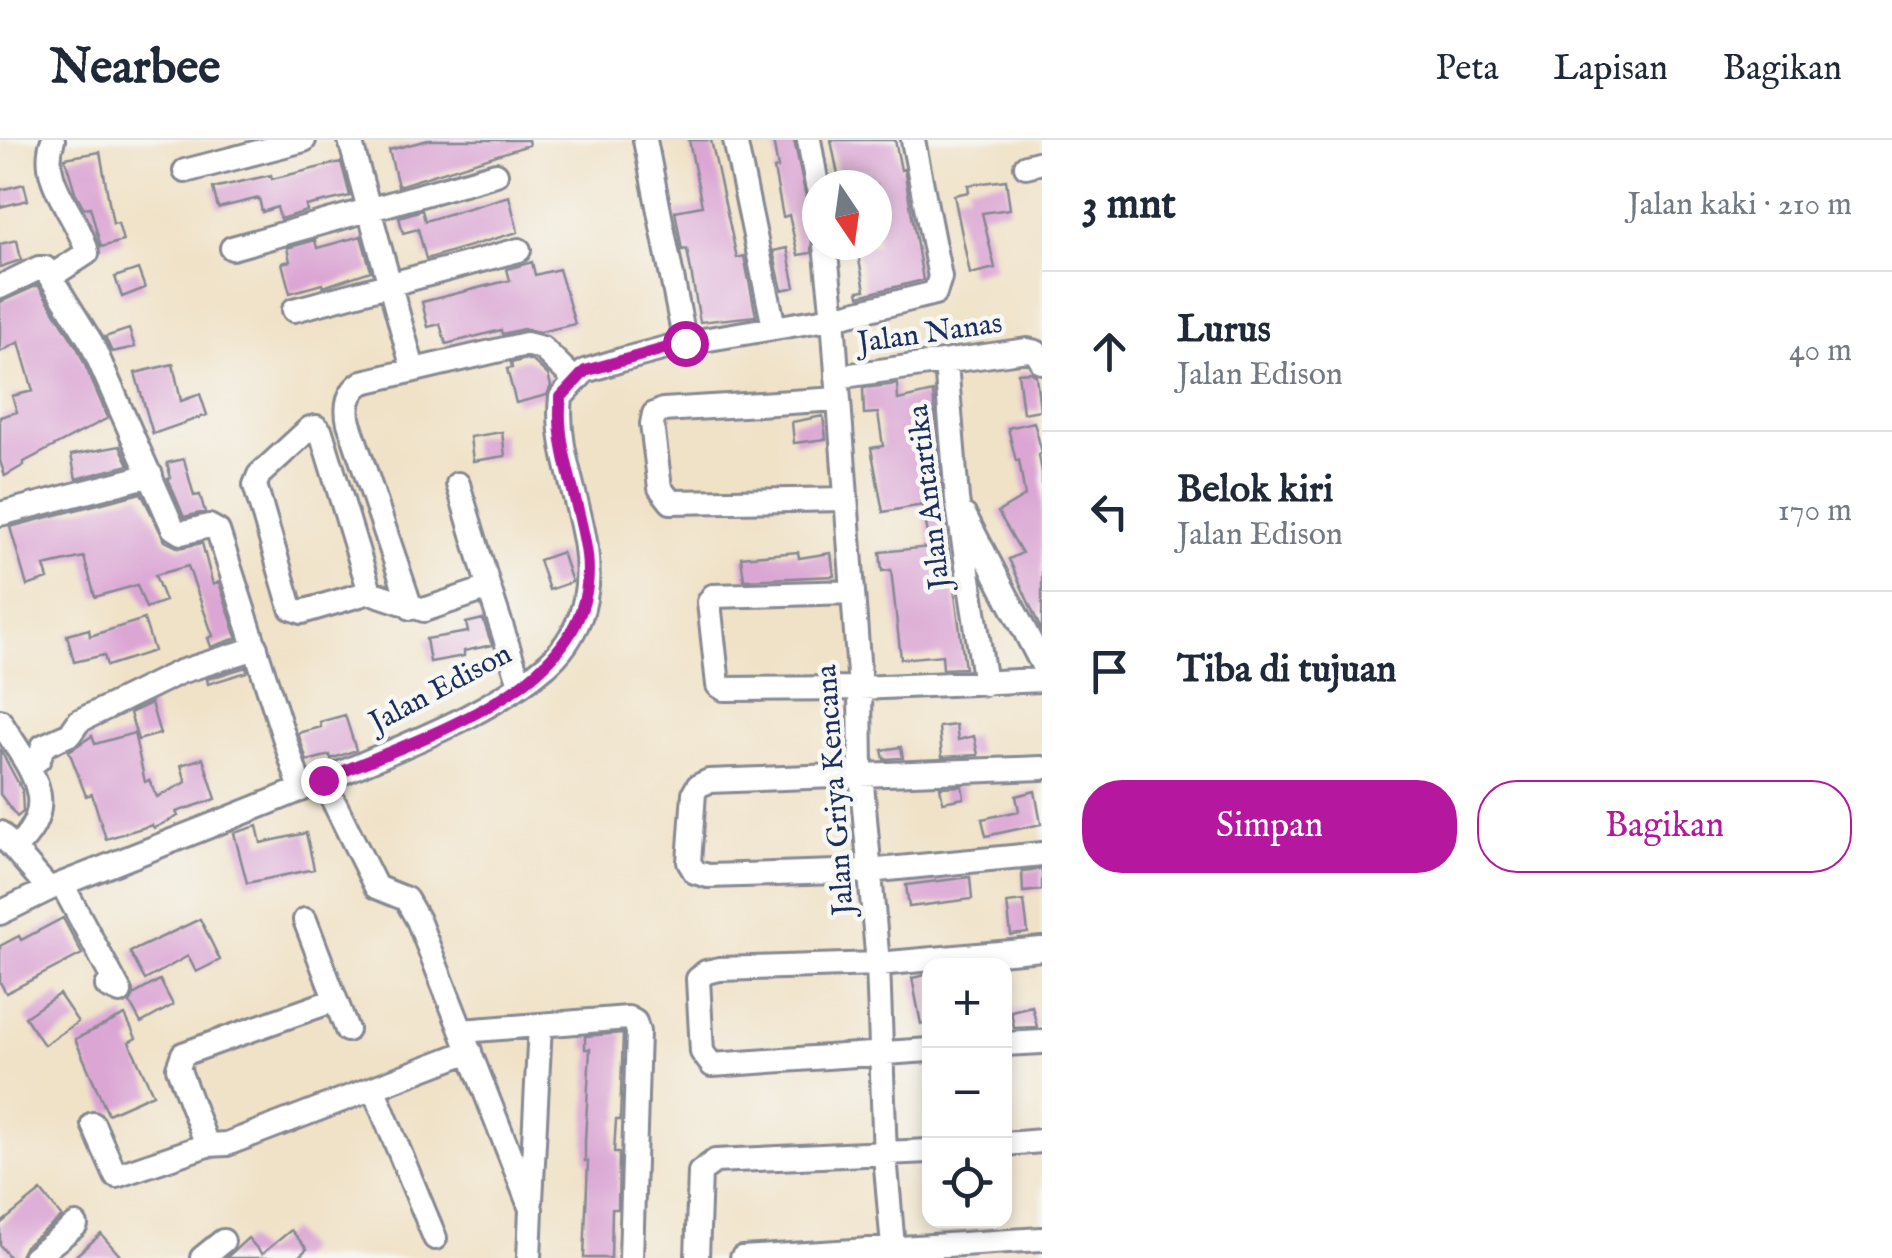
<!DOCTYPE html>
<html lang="id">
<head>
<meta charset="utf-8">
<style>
  :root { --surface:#fff; --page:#f6f6f7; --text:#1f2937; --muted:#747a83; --line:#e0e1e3; --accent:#b5179e }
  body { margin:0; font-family:"IM FELL English",serif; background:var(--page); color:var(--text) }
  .controls { position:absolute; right:30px; bottom:30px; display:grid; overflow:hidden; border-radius:20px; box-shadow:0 5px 15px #0003 }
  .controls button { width:90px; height:90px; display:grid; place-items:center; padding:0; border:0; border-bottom:2px solid var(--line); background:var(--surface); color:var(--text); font:50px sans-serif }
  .compass { position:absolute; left:802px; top:30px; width:90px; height:90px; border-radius:50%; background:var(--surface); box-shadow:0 5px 15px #0003; rotate:167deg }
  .stop { position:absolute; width:30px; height:30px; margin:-22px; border:8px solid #b5179e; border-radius:50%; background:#fff }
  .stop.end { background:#b5179e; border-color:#fff; box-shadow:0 2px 10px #0008 }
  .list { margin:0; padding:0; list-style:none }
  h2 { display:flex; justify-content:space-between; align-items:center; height:130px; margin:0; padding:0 40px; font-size:42px }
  h2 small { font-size:32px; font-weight:400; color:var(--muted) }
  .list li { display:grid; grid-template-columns:65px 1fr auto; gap:30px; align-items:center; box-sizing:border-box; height:160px; padding:0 40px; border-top:2px solid var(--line) }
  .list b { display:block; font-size:38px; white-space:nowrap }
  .list p { margin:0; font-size:32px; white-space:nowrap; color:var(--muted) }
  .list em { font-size:32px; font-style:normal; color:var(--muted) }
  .actions { display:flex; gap:20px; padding:30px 40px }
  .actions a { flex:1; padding:22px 0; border:2px solid var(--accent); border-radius:40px; text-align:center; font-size:35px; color:var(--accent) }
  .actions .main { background:var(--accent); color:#fff }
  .icon { flex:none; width:55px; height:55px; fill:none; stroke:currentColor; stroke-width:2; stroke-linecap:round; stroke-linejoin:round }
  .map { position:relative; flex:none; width:1042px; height:1118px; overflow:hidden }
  header { display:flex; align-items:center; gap:60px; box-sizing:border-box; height:140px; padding:0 50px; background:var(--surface); border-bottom:2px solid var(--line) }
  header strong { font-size:48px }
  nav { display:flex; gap:55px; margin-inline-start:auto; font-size:35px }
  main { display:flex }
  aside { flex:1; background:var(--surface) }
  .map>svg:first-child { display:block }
  .building { fill:#dba6d4 }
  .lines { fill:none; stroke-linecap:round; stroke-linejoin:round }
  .minor-casing { stroke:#868892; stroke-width:28 }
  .minor { stroke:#fff; stroke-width:22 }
  .route { stroke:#b5179e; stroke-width:12 }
  .labels { text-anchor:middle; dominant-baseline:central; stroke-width:9; stroke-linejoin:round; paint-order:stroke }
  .street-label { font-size:30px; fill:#1b2f5e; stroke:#f6f6f2 }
</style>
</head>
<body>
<header>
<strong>Nearbee</strong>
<nav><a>Peta</a><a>Lapisan</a><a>Bagikan</a></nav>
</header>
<main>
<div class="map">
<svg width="1042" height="1118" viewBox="0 0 1042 1118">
  <rect width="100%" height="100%" fill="#f6f6f2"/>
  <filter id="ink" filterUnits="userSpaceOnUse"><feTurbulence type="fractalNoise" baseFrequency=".01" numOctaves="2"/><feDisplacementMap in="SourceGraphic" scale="20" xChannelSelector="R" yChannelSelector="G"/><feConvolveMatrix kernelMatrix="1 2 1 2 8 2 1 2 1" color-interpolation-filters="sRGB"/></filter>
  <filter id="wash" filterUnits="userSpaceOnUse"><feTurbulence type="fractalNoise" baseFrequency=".0048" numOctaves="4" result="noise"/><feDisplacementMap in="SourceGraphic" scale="40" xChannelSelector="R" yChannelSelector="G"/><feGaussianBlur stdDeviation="2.25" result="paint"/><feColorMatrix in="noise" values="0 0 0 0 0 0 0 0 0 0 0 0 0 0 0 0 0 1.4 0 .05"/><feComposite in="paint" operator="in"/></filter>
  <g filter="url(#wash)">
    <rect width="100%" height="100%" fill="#f0e2c7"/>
    <g id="blocks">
      <path class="building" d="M428,0H528L529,5L398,46L389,10Z
        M689,0H711L737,118L744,116L756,176L700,182L687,109L682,110L675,71L702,66Z
        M773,0H794L809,71L806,72L812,98L811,113L798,115L789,75L783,77L774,29L778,28Z
        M831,0H895L901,30L904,29L923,140L859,156L858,151L865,150L856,105H877V45H840Z
        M100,12L113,84L118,83L123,101L101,107L90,67L84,68L75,52L65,18Z
        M341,22L350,56L306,66L307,71L280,79L277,67L262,72L259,58L218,68L213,48L271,35L272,39Z
        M1006,40L1010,69L982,73L995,128L970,134L954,55L969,52L968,45Z
        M24,44L28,60L0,67V50Z
        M509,56L518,92L426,119L418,89L403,93L399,77L422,70L425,81Z
        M361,96L371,131L323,147L322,144L290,153L282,123L290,121L287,108L315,100L317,108Z
        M17,100L21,120L0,127V104Z
        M787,108L795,147L782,150L773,111Z
        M532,122L535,135L559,129L575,184L540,192L523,189L502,194L501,190L446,204L440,184L428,187L422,162L510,140L507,129Z
        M138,129L145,148L122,157L115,137Z
        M38,145L78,209L108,278L24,322V325L5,336L0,321V277L17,272L12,256L33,251L19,202L0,212V162Z
        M129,189L135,207L112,212L105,197Z
        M526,219L534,222L548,235L551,246L547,255L516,263L507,229L512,228L511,223Z
        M173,224L181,261L200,254L207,275L153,294L135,233Z
        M1031,232L1036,236L1040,270L1023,273L1018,233Z
        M897,244L898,260L933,252L942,360L965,528L943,529L942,515L901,519L891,430L882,431L880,412L930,407L923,365L883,372L871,308L883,306L878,273L864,274L863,248Z
        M823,276L826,299L794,303L792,282Z
        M1034,282L1042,313L1039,315L1042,333V492L1009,419L1022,413L998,372L1025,356L1019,320L1016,321L1008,288Z
        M502,292L505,316L473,321L470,297Z
        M120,306L129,325L76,339L71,315Z
        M184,319L194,356L200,355L205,372L184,377L168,339L171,338L167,323Z
        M141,353L165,401L179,408L202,403L213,445L219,442L237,498L211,507L208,498L213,496L188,426L155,435L165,461L146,468L137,445L95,457L84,417L44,426L48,439L27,446L10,387Z
        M562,412L572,442L549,450L539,420Z
        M798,412L799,418L831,413L834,436L744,440L741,417Z
        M144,479L154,511L107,526L104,515L74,522L67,495L89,489L90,496Z
        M483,479L492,505L464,511V516L430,522L426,499L468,492L466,483Z
        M246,527L247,532L208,544L207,539Z
        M151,563L160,594L138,600L130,573Z
        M345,575L356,610L331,619L330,615L307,621L298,593L321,587L320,582Z
        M956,585L958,600L974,596L978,615L942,617L939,587Z
        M134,593L145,642L149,640L157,657L186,642L181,625L203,618L216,659L176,672L178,676L154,688L152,685L106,699L92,654L86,656L69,611L92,596L95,604Z
        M901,607L903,618L884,619L882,610Z
        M0,609L22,650L23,672L17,677L0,654Z
        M962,646L964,658L943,662L940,647Z
        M1035,651L1041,684L986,696L982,679L1019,671L1016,656Z
        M257,686L261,703L306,693L314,729L247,743L234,693Z
        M1042,729V750L1023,752L1022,731Z
        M970,737L972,759L909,767L906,745Z
        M1024,761L1028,793L1011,795L1007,763Z
        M63,778L82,814L6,853L0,842V806L19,796L21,800Z
        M200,779L220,820L196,832L188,816L145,840L130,812Z
        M930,834V883L921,884L912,838Z
        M160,840L173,865L141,883L130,863L135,854Z
        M59,854L78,882L44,905L25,877Z
        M1032,866L1037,887L1014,888L1011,871Z
        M125,875L136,898L129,902L153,954L108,974L75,899Z
        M623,893L620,980H616L614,1012H619L618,1069H612L611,1118H584L588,1021H585V1001L590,909H585V896Z
        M41,1051L62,1077L25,1106L19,1118H10L0,1105V1084Z
        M291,1090L307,1109L297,1118H226L248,1098L262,1114Z
        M101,1094L122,1118H73Z"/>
    </g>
  </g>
  <g filter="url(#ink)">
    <use href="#blocks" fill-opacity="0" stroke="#868892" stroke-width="2.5"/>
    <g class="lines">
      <g class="minor-casing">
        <path id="minor" d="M350,0L413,229
          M645,0L685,203
          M735,0L774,187
          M809,0L817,45
          M1026,26L1042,22
          M185,31L304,0
          M825,105L833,178L860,548L861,633L878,824L885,1016L894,1118
          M232,108L496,34
          M50,137L87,113C80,77 37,41 53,0
          M0,147L39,128H45L91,202L173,388L181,393L209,386L218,391L301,650
          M294,170L519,110
          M946,223L957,359L985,544
          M837,237L1027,210L1036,212L1042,222
          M838,259L663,270L654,274L652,284L660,348L671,362L846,359
          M458,344L489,448
          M0,374L151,335
          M965,376L1042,524
          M370,452L321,292L316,287L310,288L259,335L255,345L291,468L302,472L370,452L424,470L489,448L520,544
          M852,452L713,456L709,462L718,545L724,549L860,548L1042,540
          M411,468L349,283C345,266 348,251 363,242L526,204L542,208L575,240
          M0,581C28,627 65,664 14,709
          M29,627L39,619L43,606L70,594L79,581L180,532L256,508
          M1042,628L709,641L698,646L694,653L689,722L695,732L708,736L868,731L1042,714
          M323,640L376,747L406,759L418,780L531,1069L529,1118
          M0,693L49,749
          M62,744L120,852L107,846
          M0,773L49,749C151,709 253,670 353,628C420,599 492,572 548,524C566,508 581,483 585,459C599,391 553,325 561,257L585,231L621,220L685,203L833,178L935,153L940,137L913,0
          M305,780L347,890
          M462,891L628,878L635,882L638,892L631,1118
          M1004,904L1042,902
          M929,910L712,925L702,912L698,839L706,832L720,829L878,824L1042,809
          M374,950L435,1098
          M93,984L116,1036L207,1005L227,1004L470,911
          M1004,1004L1042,1001
          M207,1005L178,928L183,914L335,860
          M531,1061L540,885
          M34,1118L76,1085
          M202,1118L223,1101
          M697,1118L700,1032L715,1021L929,1011
          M742,1118L1042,1099"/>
      </g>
      <use href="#minor" class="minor"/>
    </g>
  </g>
  <g class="lines" filter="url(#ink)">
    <path class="route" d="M323,640C418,597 603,548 587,415C581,365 554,306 561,257L585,231L685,203"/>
  </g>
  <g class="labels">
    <g class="street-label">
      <text transform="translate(930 194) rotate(-8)">Jalan Nanas</text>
      <text transform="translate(930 357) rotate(-97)">Jalan Antartika</text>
      <text transform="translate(441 549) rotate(-28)">Jalan Edison</text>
      <text transform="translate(836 650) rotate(-94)">Jalan Griya Kencana</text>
    </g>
  </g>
</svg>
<div class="controls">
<button>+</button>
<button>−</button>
<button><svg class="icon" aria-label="locate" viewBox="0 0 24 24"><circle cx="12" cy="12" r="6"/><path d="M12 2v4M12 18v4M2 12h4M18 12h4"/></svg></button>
</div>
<svg class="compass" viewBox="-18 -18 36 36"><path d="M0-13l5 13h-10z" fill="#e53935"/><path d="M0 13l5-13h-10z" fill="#747a83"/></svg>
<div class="stop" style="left:685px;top:203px"></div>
<div class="stop end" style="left:323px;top:640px"></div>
</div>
<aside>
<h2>3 mnt<small>Jalan kaki · 210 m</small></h2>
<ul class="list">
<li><svg class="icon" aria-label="ahead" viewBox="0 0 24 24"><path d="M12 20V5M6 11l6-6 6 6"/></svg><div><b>Lurus</b><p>Jalan Edison</p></div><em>40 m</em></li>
<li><svg class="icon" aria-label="left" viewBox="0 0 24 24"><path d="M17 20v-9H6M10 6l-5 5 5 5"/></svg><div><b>Belok kiri</b><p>Jalan Edison</p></div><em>170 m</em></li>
<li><svg class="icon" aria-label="arrive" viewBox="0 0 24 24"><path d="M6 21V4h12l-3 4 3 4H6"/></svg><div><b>Tiba di tujuan</b></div></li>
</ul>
<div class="actions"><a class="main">Simpan</a><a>Bagikan</a></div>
</aside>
</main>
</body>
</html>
